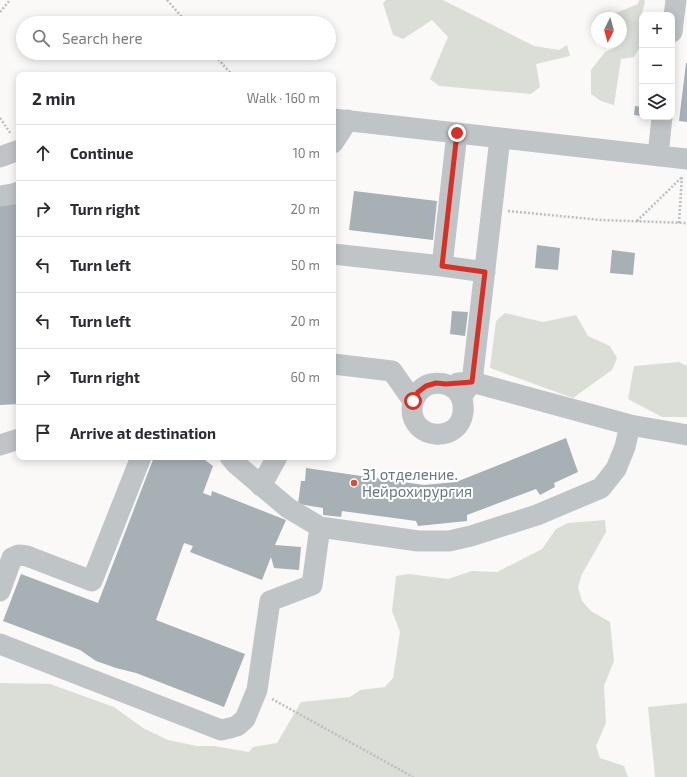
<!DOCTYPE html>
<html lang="en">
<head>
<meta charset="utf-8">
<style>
  :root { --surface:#fff; --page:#f7f7f7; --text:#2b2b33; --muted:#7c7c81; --line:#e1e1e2 }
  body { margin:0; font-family:"Exo 2",sans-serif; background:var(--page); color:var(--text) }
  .controls { position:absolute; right:12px; top:12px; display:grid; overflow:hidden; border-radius:8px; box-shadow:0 2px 10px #0003 }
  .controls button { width:36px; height:36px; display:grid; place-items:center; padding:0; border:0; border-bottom:1px solid var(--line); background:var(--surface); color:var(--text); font:20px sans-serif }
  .compass { position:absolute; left:591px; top:12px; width:36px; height:36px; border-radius:50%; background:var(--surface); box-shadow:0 2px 10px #0003; rotate:186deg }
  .stop { position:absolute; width:12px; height:12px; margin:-9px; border:3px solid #d93025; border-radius:50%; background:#fff }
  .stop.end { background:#d93025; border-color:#fff; box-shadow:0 1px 4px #0008 }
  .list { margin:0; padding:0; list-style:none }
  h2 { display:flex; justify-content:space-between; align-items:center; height:52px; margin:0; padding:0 16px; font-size:17px }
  h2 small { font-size:13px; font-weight:400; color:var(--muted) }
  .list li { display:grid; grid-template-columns:26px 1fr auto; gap:12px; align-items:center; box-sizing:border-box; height:56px; padding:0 16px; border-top:1px solid var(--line) }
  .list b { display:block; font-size:15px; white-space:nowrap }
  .list em { font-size:13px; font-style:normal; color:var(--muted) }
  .icon { flex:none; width:22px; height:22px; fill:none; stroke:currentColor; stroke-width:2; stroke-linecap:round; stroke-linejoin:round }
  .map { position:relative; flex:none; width:687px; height:777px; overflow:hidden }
  .search { position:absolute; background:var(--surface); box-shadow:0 2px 10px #0003; left:16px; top:16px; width:320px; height:44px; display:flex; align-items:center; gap:10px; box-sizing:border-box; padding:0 14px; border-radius:22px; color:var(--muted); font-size:15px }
  .panel { position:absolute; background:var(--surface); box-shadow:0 2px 10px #0003; left:16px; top:72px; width:320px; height:388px; border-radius:8px }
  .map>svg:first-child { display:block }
  .green { fill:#daded7 }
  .building { fill:#a6b0b5 }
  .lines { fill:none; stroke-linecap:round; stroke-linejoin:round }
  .path { stroke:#babec0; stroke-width:2.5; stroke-dasharray:2 2; stroke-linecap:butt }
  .minor { stroke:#bfc4c7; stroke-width:21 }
  .route { stroke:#d93025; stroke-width:5 }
  .poi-dot { fill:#db4d36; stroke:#fff; stroke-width:1.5 }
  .labels { text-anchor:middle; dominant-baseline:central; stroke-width:4; stroke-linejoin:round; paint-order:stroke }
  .poi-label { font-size:15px; fill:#667881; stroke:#fff; text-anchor:start }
</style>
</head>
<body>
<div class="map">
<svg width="687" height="777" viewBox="0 0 687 777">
  <rect width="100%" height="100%" fill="#faf9f8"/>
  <path class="green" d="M386,0H443L534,46L559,50L567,45L570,56L536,64L540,87L531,94L439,86L430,79L448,37L432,20L403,39L393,35L383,3Z
    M639,0H644L645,2L639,24L640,47L634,57L621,59L614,105L601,101L591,94V70L605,52L616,47L618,42H621V18H617L616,13L638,4Z
    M505,313L543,322L576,315L588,336L610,346L617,358L612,370L573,398L490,368L496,321Z
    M679,362L687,366V417H662L628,399L634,366Z
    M605,520L606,532L582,574L578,587L582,601L591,611L610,622L614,661L604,686L606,723L596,746L600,758L624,766L628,777H0V683L50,684L114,707L143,728L168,740L197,746H214L249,752L253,747L277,743L301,702L350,697L360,690L385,687L393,678L400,632L392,611L396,576L409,574L448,579L472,571L497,572L542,549L556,529L568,523Z
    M687,703V777H655L648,707Z"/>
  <path class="building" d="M686,63H687V122L679,121Z
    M635,106L642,107V116L634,115Z
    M354,191L437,201L433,240L349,230Z
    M19,200V404L0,405V206Z
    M537,245L560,248L558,270L535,268Z
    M612,250L635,253L633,275L610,273Z
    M452,311L468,312L465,336L450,334Z
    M566,438L578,472L554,483L555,487L540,495L536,489L467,515V521L418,526L416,521L342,511L341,517L323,515V508L298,504L301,481H305L306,468L424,485L456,482Z
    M154,457H201L213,466L203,493L211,496L212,491L286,520L275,545L301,547L299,570L274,568L271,557L262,580L190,552L193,546L184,543L156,620L245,654L224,707L136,673L116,668L96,661L80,650L3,621L21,574L98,603Z"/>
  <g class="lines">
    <path class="path" d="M167,0L187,23
      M0,12L10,0
      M213,53L232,75
      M0,118L11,134
      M508,211L601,220L687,223
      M637,221L682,177
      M679,223L682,175
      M272,699L413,777"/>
    <path class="minor" d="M672,32L676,0
      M333,119L687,159
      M333,143L348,120
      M658,156L662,117
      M0,157L19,150
      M0,196L13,194L19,192
      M333,254L442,266L485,272
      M442,266L457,133
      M333,364L392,371L413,401C413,404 412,407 412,410C413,441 460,443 463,412C464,404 462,396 456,390C445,380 426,381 418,393C416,395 415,398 413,401
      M458,383L472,382L630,425L687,435
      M461,397L472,382L500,138
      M0,445L19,439
      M230,457L236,464L288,508L320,527L418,541H449L471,536L537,515L601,488L616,469L625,447L630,425
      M261,486L277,457
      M0,591L12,558L19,555L27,556L92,581L141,457
      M0,644L221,730L230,728L237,726L245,719L257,690L270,601L312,585L320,527"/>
  </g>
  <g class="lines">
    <path class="route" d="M413,401L418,392L426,386L436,383L446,384L472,382L485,272L442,266L457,133"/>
  </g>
  <circle class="poi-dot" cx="354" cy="483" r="4"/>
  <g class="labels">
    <g class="poi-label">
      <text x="362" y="474">31 отделение.<tspan x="362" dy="17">Нейрохирургия</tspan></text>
    </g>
  </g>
</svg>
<div class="controls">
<button>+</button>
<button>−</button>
<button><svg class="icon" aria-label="layers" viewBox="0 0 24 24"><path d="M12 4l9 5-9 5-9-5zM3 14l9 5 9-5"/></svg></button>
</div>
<svg class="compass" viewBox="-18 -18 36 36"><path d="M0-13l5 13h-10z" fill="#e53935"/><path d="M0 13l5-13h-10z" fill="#7c7c81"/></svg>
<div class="stop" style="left:413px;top:401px"></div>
<div class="stop end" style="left:457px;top:133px"></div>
<div class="search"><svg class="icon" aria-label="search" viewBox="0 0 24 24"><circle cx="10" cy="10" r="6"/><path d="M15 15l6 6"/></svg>Search here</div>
<section class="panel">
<h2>2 min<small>Walk · 160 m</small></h2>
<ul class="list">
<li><svg class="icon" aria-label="ahead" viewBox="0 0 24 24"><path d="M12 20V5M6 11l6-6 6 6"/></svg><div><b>Continue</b></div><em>10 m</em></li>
<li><svg class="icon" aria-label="right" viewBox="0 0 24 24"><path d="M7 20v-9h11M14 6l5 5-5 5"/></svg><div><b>Turn right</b></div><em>20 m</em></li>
<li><svg class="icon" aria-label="left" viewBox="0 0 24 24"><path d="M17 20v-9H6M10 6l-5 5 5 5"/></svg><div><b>Turn left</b></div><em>50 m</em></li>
<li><svg class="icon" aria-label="left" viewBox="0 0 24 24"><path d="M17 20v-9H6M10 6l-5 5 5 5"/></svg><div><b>Turn left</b></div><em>20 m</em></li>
<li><svg class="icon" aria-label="right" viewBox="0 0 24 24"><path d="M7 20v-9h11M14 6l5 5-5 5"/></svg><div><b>Turn right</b></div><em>60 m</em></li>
<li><svg class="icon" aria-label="arrive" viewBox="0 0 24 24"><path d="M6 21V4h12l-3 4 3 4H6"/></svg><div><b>Arrive at destination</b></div></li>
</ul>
</section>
</div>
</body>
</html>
